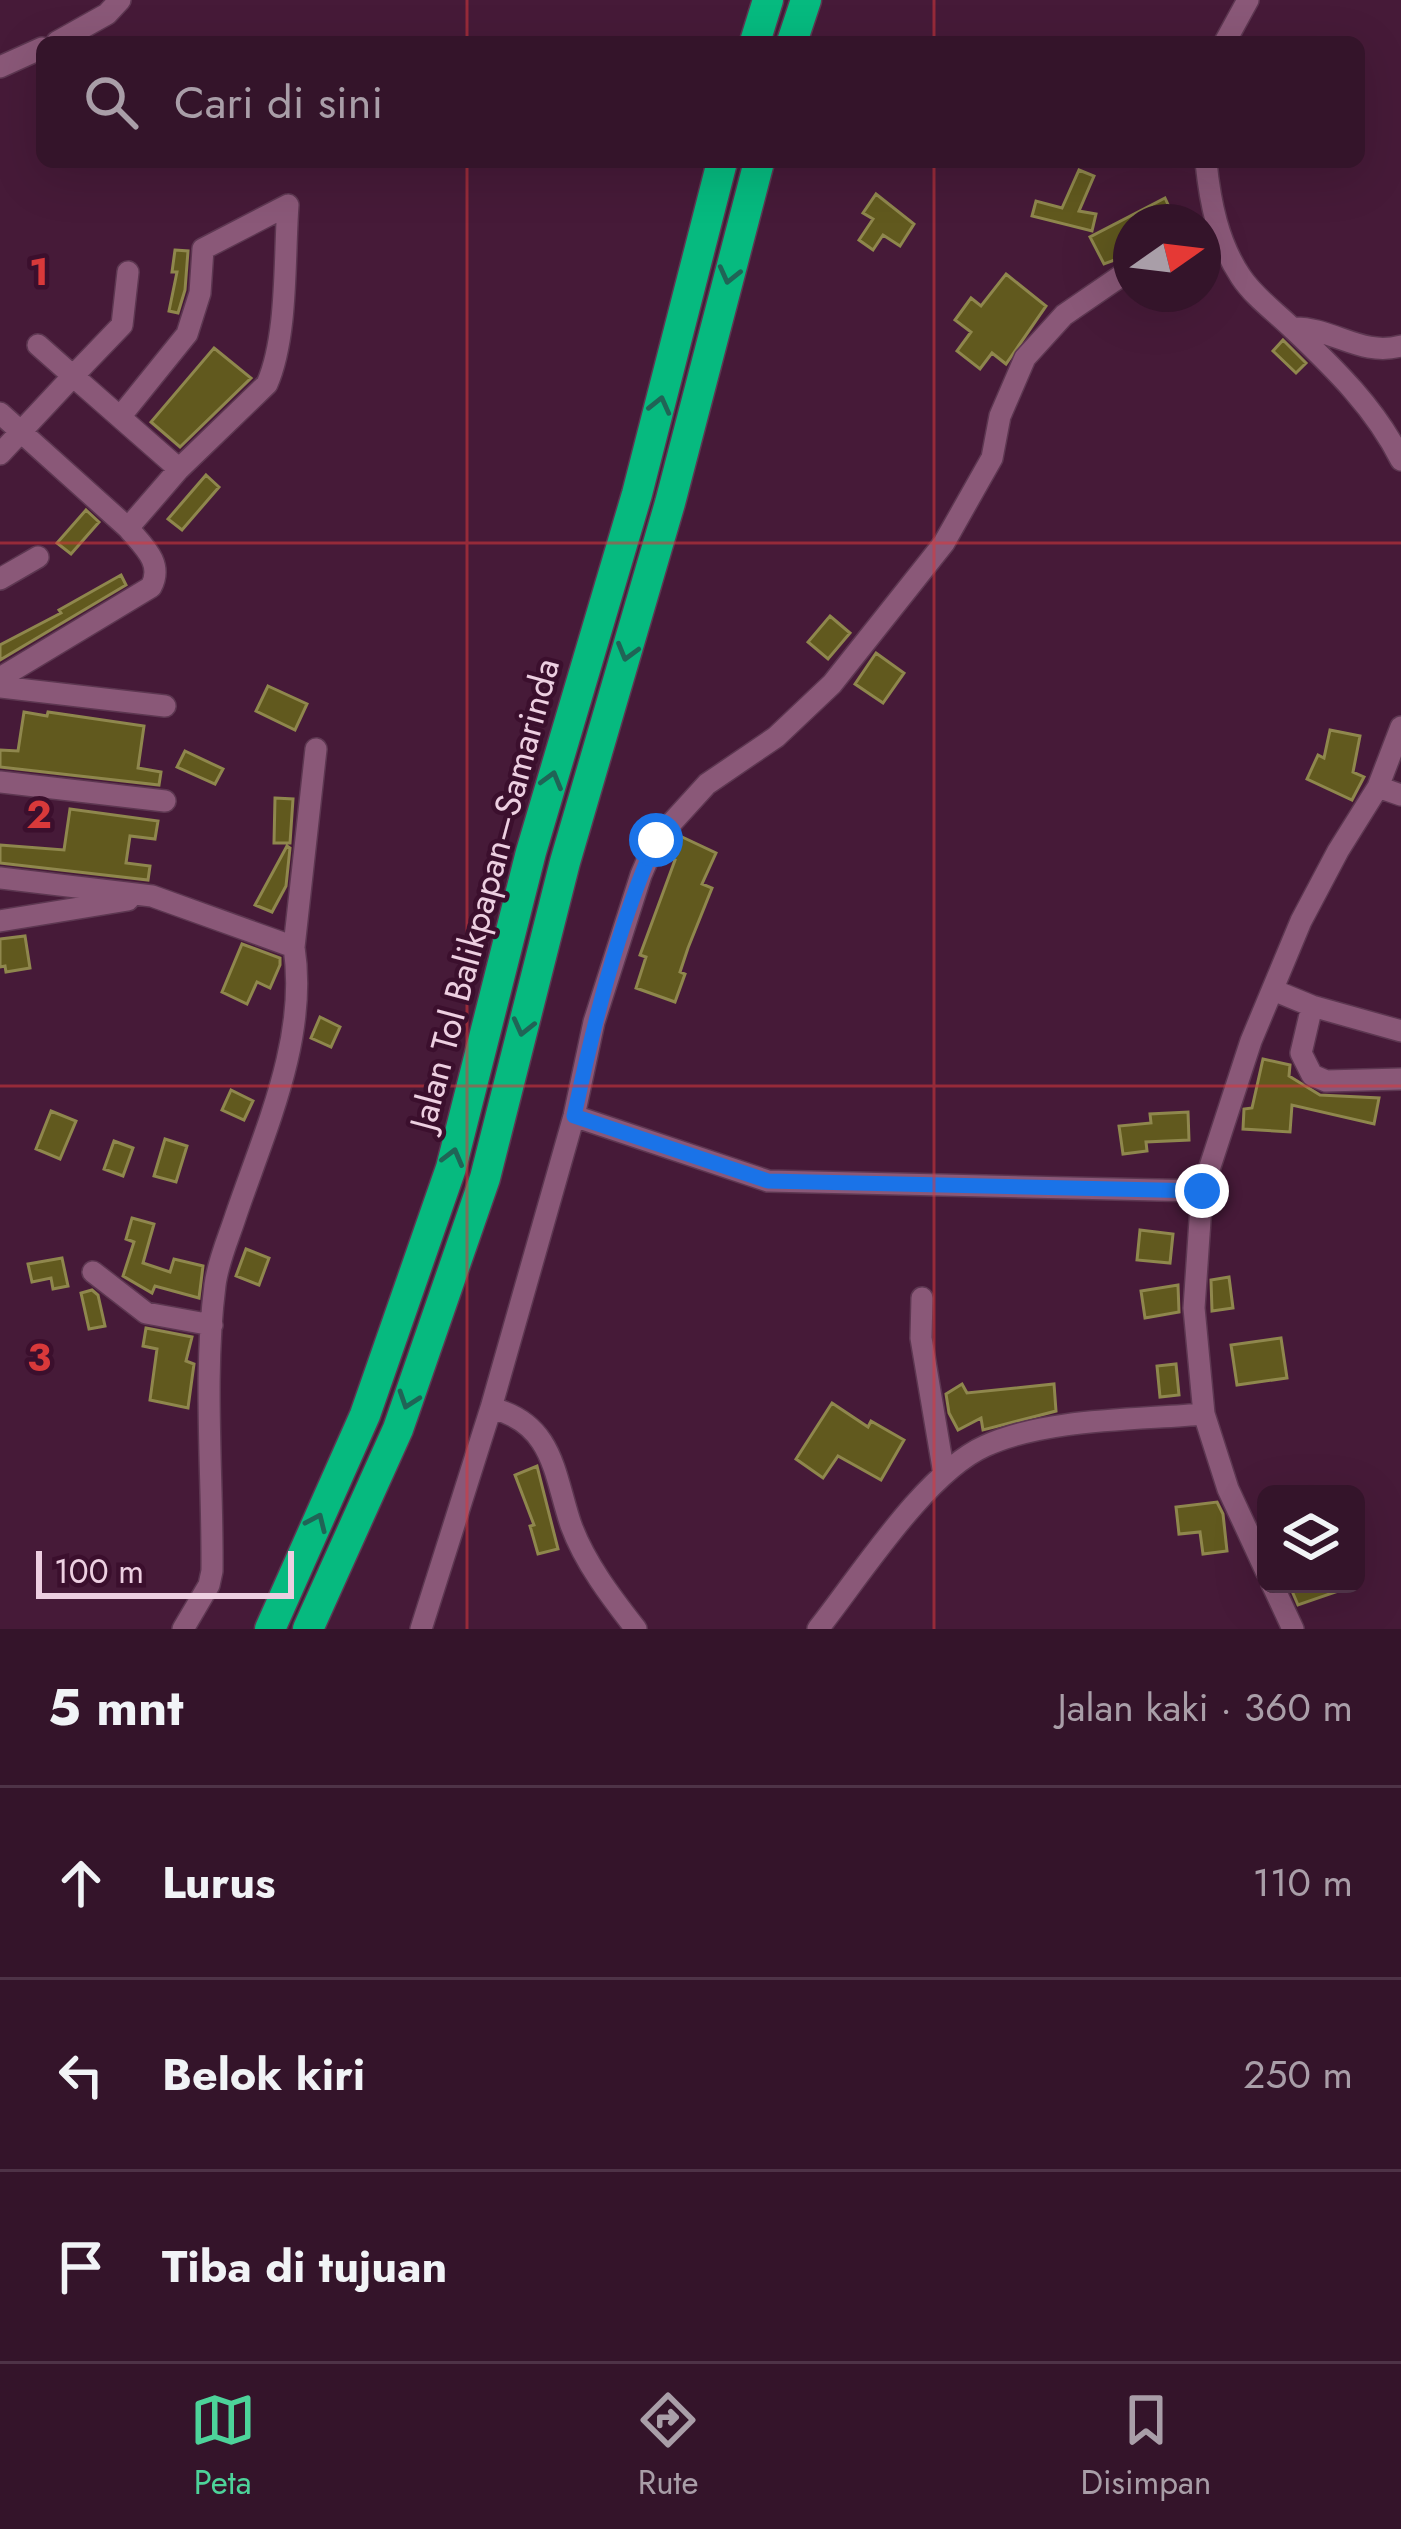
<!DOCTYPE html>
<html lang="id">
<head>
<meta charset="utf-8">
<style>
  :root { --surface:#34142a; --page:#3f2136; --text:#f1f3f6; --muted:#a99ea8; --line:#4e3347; --accent:#4dd39a }
  body { margin:0; font-family:Jost,sans-serif; background:var(--page); color:var(--text) }
  .controls { position:absolute; right:36px; bottom:36px; display:grid; overflow:hidden; border-radius:18px; box-shadow:0 12px 48px #0002 }
  .controls button { width:108px; height:108px; display:grid; place-items:center; padding:0; border:0; border-bottom:3px solid var(--line); background:var(--surface); color:var(--text); font:60px sans-serif }
  .compass { position:absolute; left:1113px; top:204px; width:108px; height:108px; border-radius:50%; background:var(--surface); box-shadow:0 12px 48px #0002; rotate:76deg }
  .scale { position:absolute; left:36px; bottom:30px; width:258px; box-sizing:border-box; padding-left:12px; border:6px solid #edcfe1; border-top:0; font-size:33px; line-height:42px; white-space:nowrap; color:#edcfe1; -webkit-text-stroke:9px #3b0f2d; paint-order:stroke }
  .stop { position:absolute; width:36px; height:36px; margin:-27px; border:9px solid #1a73e8; border-radius:50%; background:#fff }
  .stop.end { background:#1a73e8; border-color:#fff; box-shadow:0 3px 12px #0008 }
  .list { margin:0; padding:0; list-style:none }
  h2 { display:flex; justify-content:space-between; align-items:center; height:156px; margin:0; padding:0 48px; font-size:51px }
  h2 small { font-size:39px; font-weight:400; color:var(--muted) }
  .list li { display:grid; grid-template-columns:78px 1fr auto; gap:36px; align-items:center; box-sizing:border-box; height:192px; padding:0 48px; border-top:3px solid var(--line) }
  .list b { display:block; font-size:45px; white-space:nowrap }
  .list em { font-size:39px; font-style:normal; color:var(--muted) }
  .icon { flex:none; width:66px; height:66px; fill:none; stroke:currentColor; stroke-width:2; stroke-linecap:round; stroke-linejoin:round }
  .map { position:relative; flex:none; width:1401px; height:1629px; overflow:hidden }
  .search { position:absolute; background:var(--surface); box-shadow:0 12px 48px #0002; left:36px; right:36px; top:36px; height:132px; display:flex; align-items:center; gap:30px; box-sizing:border-box; padding:0 42px; border-radius:18px; color:var(--muted); font-size:45px }
  .sheet { height:732px; background:var(--surface) }
  nav { display:flex; justify-content:space-around; align-items:center; box-sizing:border-box; height:168px; border-top:3px solid var(--line); background:var(--surface); font-size:33px; color:var(--muted) }
  nav a { display:grid; justify-items:center; gap:6px }
  nav .on { color:var(--accent) }
  .map>svg:first-child { display:block }
  .building { fill:#61591e; stroke:#8f874d; stroke-width:3 }
  .lines { fill:none; stroke-linecap:round; stroke-linejoin:round }
  .minor-casing { stroke:#5d3751; stroke-width:24 }
  .highway-casing { stroke:#5d3751; stroke-width:33 }
  .minor { stroke:#8a5878; stroke-width:21 }
  .highway { stroke:#06ba7f; stroke-width:30 }
  .oneway { stroke:#206456 }
  .route { stroke:#1a73e8; stroke-width:15 }
  .grid { fill:none; stroke:#d8393a; stroke-width:3; stroke-opacity:0.55 }
  .labels { text-anchor:middle; dominant-baseline:central; stroke-width:9; stroke-linejoin:round; paint-order:stroke }
  .street-label { font-size:36px; fill:#edcfe1; stroke:#3b0f2d }
  .grid-label { font-size:39px; text-anchor:middle; font-weight:bold; fill:#d8393a; stroke:#3b0f2d; stroke-width:9; stroke-linejoin:round; paint-order:stroke }
</style>
</head>
<body>
<div class="map">
<svg width="1401" height="1629" viewBox="0 0 1401 1629">
  <rect width="100%" height="100%" fill="#461a38"/>
  <path class="building" d="M1079,170L1094,176L1079,211L1096,214L1092,231L1032,216L1036,201L1062,208Z
    M876,194L914,224L900,246L883,235L873,250L859,240L873,219L863,213Z
    M1165,198L1176,222H1131V254L1104,264L1090,237Z
    M175,250L188,251L185,290L178,313L169,311L177,272H172Z
    M1006,274L1046,306L1006,364L992,353L980,369L957,351L971,332L955,320L971,298L981,306Z
    M1283,340L1306,363L1296,373L1273,351Z
    M214,348L251,378L180,447L151,422Z
    M206,475L219,487L182,530L168,519Z
    M86,510L99,522L71,554L57,543Z
    M121,575L126,585L0,660V645L61,613L59,610Z
    M830,616L850,633L828,659L808,642Z
    M876,653L904,673L883,703L855,684Z
    M268,686L307,704L295,730L256,711Z
    M24,712L47,716L48,712L144,726L138,768L161,772L159,785L0,767V750L18,751Z
    M1330,730L1360,736L1353,772L1364,777L1352,800L1307,779L1318,755L1324,758Z
    M185,751L223,769L215,784L177,767Z
    M275,798L293,799L290,843H274Z
    M70,809L158,821L155,839L130,836L126,863L150,866L148,880L0,863V845L64,850Z
    M680,836L716,853L702,884L712,888L688,948L680,972L685,974L675,1002L636,988L646,957L640,955L675,860L668,857Z
    M287,846L290,848L286,886L272,912L255,905Z
    M25,936L30,968L6,972L5,966L0,967V939Z
    M242,944L280,958V965L270,988L257,982L247,1004L222,992Z
    M320,1017L340,1027L331,1047L311,1038Z
    M1263,1059L1290,1065L1289,1076L1320,1095L1379,1098L1374,1124L1292,1105L1290,1132L1243,1129L1244,1109L1252,1108Z
    M231,1090L253,1101L244,1120L222,1110Z
    M51,1111L76,1121L60,1159L36,1149Z
    M1188,1112L1189,1140L1146,1142L1147,1151L1123,1154L1119,1126L1151,1123L1150,1114Z
    M165,1139L187,1146L176,1182L154,1176Z
    M114,1141L133,1148L123,1176L104,1169Z
    M132,1218L154,1224L143,1263L170,1272L174,1259L203,1266L199,1298L155,1286L152,1293L123,1276L134,1242L126,1239Z
    M1140,1230L1173,1234L1170,1263L1137,1260Z
    M246,1249L269,1258L259,1285L236,1276Z
    M62,1258L68,1286L53,1289L51,1278L32,1282L28,1264Z
    M1229,1277L1233,1308L1212,1311L1211,1280Z
    M1178,1285L1179,1312L1145,1318L1141,1291Z
    M92,1290L98,1295L105,1326L89,1329L81,1293Z
    M146,1328L192,1337L186,1361L194,1364L188,1408L150,1400L157,1349L143,1346Z
    M1281,1338L1287,1378L1237,1385L1231,1345Z
    M1176,1364L1179,1395L1160,1397L1157,1366Z
    M962,1384L967,1393L1054,1384L1056,1411L983,1430L981,1418L958,1430L949,1413L946,1394Z
    M832,1403L868,1427L871,1421L904,1440L881,1480L838,1456L823,1478L796,1459Z
    M537,1466L558,1549L538,1554L530,1526L534,1525L515,1475Z
    M1217,1502L1223,1514L1227,1551L1203,1554L1200,1532L1179,1534L1176,1507Z
    M1289,1584H1353V1586L1298,1605Z"/>
  <g class="lines">
    <g class="minor-casing">
      <path id="minor" d="M57,42L107,14L120,0
        M1225,42L1248,0
        M0,67L42,48
        M1206,162C1210,202 1218,243 1241,277C1255,298 1277,313 1294,330C1335,369 1376,409 1401,460
        M1293,328C1332,327 1361,357 1401,346
        M38,345L73,376L122,325L128,272
        M0,413L128,528L179,469
        M120,417L187,334L200,293L203,249L288,205
        M0,454L73,376L179,469L267,384C288,336 284,258 288,205
        M0,579L38,557
        M0,678L151,587C164,563 143,546 128,528
        M0,687L165,706
        M0,782L165,801
        M1378,787L1401,795
        M0,878L152,896L294,947C308,1038 265,1130 236,1215C229,1237 218,1261 215,1285C203,1378 213,1477 212,1571L209,1585L183,1629
        M0,921L128,900
        M294,947L316,749
        M1273,990L1312,1006L1401,1031
        M1312,1006L1301,1053L1312,1075L1326,1081L1401,1079
        M574,1116L768,1181L1202,1191
        M93,1272L146,1313L212,1325
        M922,1298L921,1338L944,1474
        M1266,1571L1228,1489L1204,1414L1194,1308L1202,1191L1251,1041L1301,921L1338,851L1378,787L1401,727
        M1272,1584L1293,1629
        M421,1629L491,1408
        M636,1629C611,1597 585,1563 571,1525C554,1475 554,1423 491,1408L574,1116L594,1022L641,875L656,840L707,784L776,737L832,684L944,543L992,458L1000,416L1025,358L1064,315L1131,269
        M818,1629C860,1576 925,1473 985,1446C1046,1418 1137,1420 1204,1414"/>
    </g>
    <g class="highway-casing">
      <path id="highway" d="M755,42L768,0
        M792,42L806,0
        M270,1629L365,1415L451,1168L531,852L637,494L722,162
        M308,1629L398,1429L485,1178L565,862L670,503L759,162"/>
    </g>
    <use href="#minor" class="minor"/>
    <use href="#highway" class="highway"/>
  </g>
  <defs><path id="oneway-chevron" d="M-2-3.5L2.5 0L-2 3.5" fill="none" stroke-width="1.6" stroke-linecap="round" stroke-linejoin="round" transform="scale(3)"/></defs>
  <g class="oneway">
    <use href="#oneway-chevron" transform="translate(729 275) rotate(104)"/>
    <use href="#oneway-chevron" transform="translate(660 405) rotate(-76)"/>
    <use href="#oneway-chevron" transform="translate(627 652) rotate(106)"/>
    <use href="#oneway-chevron" transform="translate(552 780) rotate(-74)"/>
    <use href="#oneway-chevron" transform="translate(523 1027) rotate(104)"/>
    <use href="#oneway-chevron" transform="translate(453 1157) rotate(-75)"/>
    <use href="#oneway-chevron" transform="translate(408 1400) rotate(109)"/>
    <use href="#oneway-chevron" transform="translate(317 1522) rotate(-66)"/>
  </g>
  <g class="lines">
    <path class="route" d="M656,840C617,928 594,1023 574,1116L768,1181L1202,1191"/>
  </g>
  <path class="grid" d="M467,0V42M934,0V42M467,162V1629M934,162V1629M0,543H1401M0,1086H1401"/>
  <g class="labels">
    <g class="street-label">
      <text transform="translate(484 894) rotate(-75)">Jalan Tol Balikpapan–Samarinda</text>
    </g>
  </g>
  <g class="grid-label">
    <text x="39" y="285">1</text>
    <text x="39" y="828">2</text>
    <text x="39" y="1371">3</text>
  </g>
</svg>
<div class="controls">
<button><svg class="icon" aria-label="layers" viewBox="0 0 24 24"><path d="M12 4l9 5-9 5-9-5zM3 14l9 5 9-5"/></svg></button>
</div>
<svg class="compass" viewBox="-18 -18 36 36"><path d="M0-13l5 13h-10z" fill="#e53935"/><path d="M0 13l5-13h-10z" fill="#a99ea8"/></svg>
<div class="scale">100 m</div>
<div class="stop" style="left:656px;top:840px"></div>
<div class="stop end" style="left:1202px;top:1191px"></div>
<div class="search"><svg class="icon" aria-label="search" viewBox="0 0 24 24"><circle cx="10" cy="10" r="6"/><path d="M15 15l6 6"/></svg>Cari di sini</div>
</div>
<section class="sheet">
<h2>5 mnt<small>Jalan kaki · 360 m</small></h2>
<ul class="list">
<li><svg class="icon" aria-label="ahead" viewBox="0 0 24 24"><path d="M12 20V5M6 11l6-6 6 6"/></svg><div><b>Lurus</b></div><em>110 m</em></li>
<li><svg class="icon" aria-label="left" viewBox="0 0 24 24"><path d="M17 20v-9H6M10 6l-5 5 5 5"/></svg><div><b>Belok kiri</b></div><em>250 m</em></li>
<li><svg class="icon" aria-label="arrive" viewBox="0 0 24 24"><path d="M6 21V4h12l-3 4 3 4H6"/></svg><div><b>Tiba di tujuan</b></div></li>
</ul>
</section>
<nav>
<a class="on"><svg class="icon" aria-label="map" viewBox="0 0 24 24"><path d="M3 6l6-2 6 2 6-2v14l-6 2-6-2-6 2zM9 4v14M15 6v14"/></svg>Peta</a>
<a><svg class="icon" aria-label="directions" viewBox="0 0 24 24"><path d="M12 3l9 9-9 9-9-9zM9 14v-3h6M13 9l2 2-2 2"/></svg>Rute</a>
<a><svg class="icon" aria-label="saved" viewBox="0 0 24 24"><path d="M7 4h10v16l-5-4-5 4z"/></svg>Disimpan</a>
</nav>
</body>
</html>
